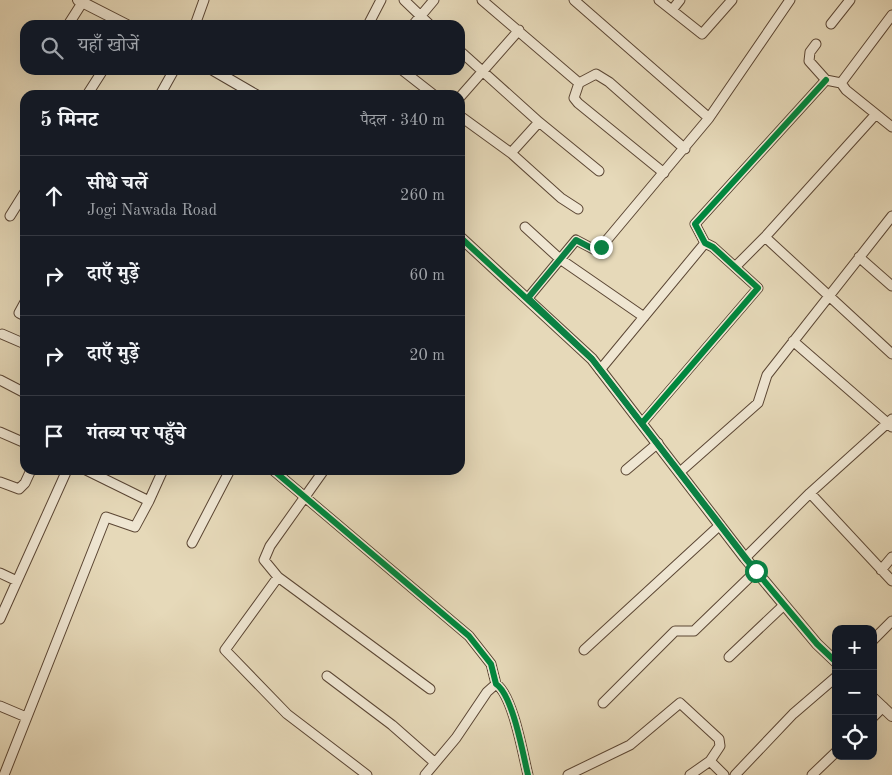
<!DOCTYPE html>
<html lang="hi">
<head>
<meta charset="utf-8">
<style>
  :root { --surface:#171b24; --page:#20242c; --text:#f1f3f6; --muted:#9ea1a6; --line:#363941 }
  body { margin:0; font-family:"Old Standard TT","Noto Serif Devanagari",serif; background:var(--page); color:var(--text) }
  .controls { position:absolute; right:15px; bottom:15px; display:grid; overflow:hidden; border-radius:10px; box-shadow:0 5px 20px #0002 }
  .controls button { width:45px; height:45px; display:grid; place-items:center; padding:0; border:0; border-bottom:1px solid var(--line); background:var(--surface); color:var(--text); font:25px sans-serif }
  .stop { position:absolute; width:15px; height:15px; margin:-11px; border:4px solid #0b8043; border-radius:50%; background:#fff }
  .stop.end { background:#0b8043; border-color:#fff; box-shadow:0 1px 5px #0008 }
  .list { margin:0; padding:0; list-style:none }
  h2 { display:flex; justify-content:space-between; align-items:center; height:65px; margin:0; padding:0 20px; font-size:21px }
  h2 small { font-size:16px; font-weight:400; color:var(--muted) }
  .list li { display:grid; grid-template-columns:32px 1fr auto; gap:15px; align-items:center; box-sizing:border-box; height:80px; padding:0 20px; border-top:1px solid var(--line) }
  .list b { display:block; font-size:19px; white-space:nowrap }
  .list p { margin:0; font-size:16px; white-space:nowrap; color:var(--muted) }
  .list em { font-size:16px; font-style:normal; color:var(--muted) }
  .icon { flex:none; width:28px; height:28px; fill:none; stroke:currentColor; stroke-width:2; stroke-linecap:round; stroke-linejoin:round }
  .map { position:relative; flex:none; width:892px; height:775px; overflow:hidden }
  .search { position:absolute; background:var(--surface); box-shadow:0 5px 20px #0002; left:20px; top:20px; width:445px; height:55px; display:flex; align-items:center; gap:12px; box-sizing:border-box; padding:0 18px; border-radius:15px; color:var(--muted); font-size:19px }
  .panel { position:absolute; background:var(--surface); box-shadow:0 5px 20px #0002; left:20px; top:90px; width:445px; height:385px; border-radius:15px }
  .map>svg:first-child { display:block }
  .lines { fill:none; stroke-linecap:round; stroke-linejoin:round }
  .minor-casing { stroke:#5b4634; stroke-width:11 }
  .tertiary-casing { stroke:#5b4634; stroke-width:12 }
  .minor { stroke:#efe6d2; stroke-width:9 }
  .tertiary { stroke:#efe6d2; stroke-width:10 }
  .cycleway-casing { stroke:#efe6d2; stroke-width:9 }
  .cycleway { stroke:#00873e; stroke-width:6 }
  .route { stroke:#0b8043; stroke-width:6 }
</style>
</head>
<body>
<div class="map">
<svg width="892" height="775" viewBox="0 0 892 775">
  <rect width="100%" height="100%" fill="#e6d9b9"/>
  <filter id="stains"><feTurbulence type="fractalNoise" baseFrequency=".004" numOctaves="4"/><feColorMatrix values="0 0 0 0 .2 0 0 0 0 .09 0 0 0 0 .02 0 0 0 .5 -.17"/></filter>
  <radialGradient id="worn" r=".72"><stop offset=".6" stop-color="#630" stop-opacity="0"/><stop offset="1" stop-color="#630" stop-opacity=".3"/></radialGradient>
  <g class="lines">
    <g class="minor-casing">
      <path id="minor" d="M404,0L430,25
        M482,0L579,83
        M574,0L709,118
        M659,0L702,34L732,0
        M672,10L680,0
        M831,24L850,0
        M68,25L82,3
        M195,25L204,0
        M368,25L381,0
        M413,25L434,0
        M816,44L810,52L809,61L826,80L841,83L846,90L892,127
        M460,51L539,122L599,171
        M402,70L434,95
        M841,83L892,15
        M87,95L103,70
        M160,95L174,70
        M460,97L519,30
        M460,116L511,153L561,198L578,209
        M511,153L539,122
        M664,173L578,103L574,98L579,83L596,74L609,82L685,149
        M10,216L25,192
        M525,227L560,259L644,317
        M765,237L892,354
        M859,257L892,286
        M735,267L765,237L876,114
        M528,298L576,240L595,250L601,247L709,118L790,0
        M25,302L19,313L25,316
        M2,334L25,344
        M793,341L892,427
        M600,370L705,243
        M0,380L25,393
        M642,423L758,288L713,247L705,243L695,224L826,80
        M0,432L25,443
        M86,470L149,501L163,470
        M273,470L469,636L491,664L496,684C513,695 523,755 528,775
        M324,470L270,546L264,560L278,577L430,689
        M626,470L658,443
        M680,472L758,403L767,375L892,216
        M0,482L19,489L25,483L31,470
        M810,493L892,581
        M192,543L230,470
        M745,558L810,493L892,419
        M881,570L892,557
        M0,573L17,581
        M278,577L225,650L287,714L367,775
        M0,619L67,470
        M873,640L892,621
        M584,650L720,525
        M729,657L784,605
        M327,676L392,725L434,762
        M603,703L675,631H694L756,571
        M0,706L26,717
        M873,717L883,707
        M710,761L724,775
        M4,775L106,517L135,527L149,501
        M425,775L456,738L487,692L496,684
        M568,775L630,745L680,703L719,739L720,746L710,761L690,775
        M735,775L793,714L836,677
        M812,775L836,752"/>
    </g>
    <g class="tertiary-casing">
      <path id="tertiary" d="M78,0L127,25
        M213,70L256,95
        M460,237L592,359L745,558L817,644L836,662
        M873,698L892,716"/>
    </g>
    <use href="#minor" class="minor"/>
    <use href="#tertiary" class="tertiary"/>
    <g class="cycleway-casing">
      <path id="cycleway" d="M460,237L592,359L745,558L817,644L836,662
        M642,423L758,288L713,247L705,243L695,224L826,80
        M273,470L469,636L491,664L496,684C513,695 523,755 528,775"/>
    </g>
    <use href="#cycleway" class="cycleway"/>
  </g>
  <g class="lines">
    <path class="route" d="M601,247L595,250L576,240L528,298L592,359L756,571"/>
  </g>
  <rect width="100%" height="100%" filter="url(#stains)"/>
  <rect width="100%" height="100%" fill="url(#worn)"/>
</svg>
<div class="controls">
<button>+</button>
<button>−</button>
<button><svg class="icon" aria-label="locate" viewBox="0 0 24 24"><circle cx="12" cy="12" r="6"/><path d="M12 2v4M12 18v4M2 12h4M18 12h4"/></svg></button>
</div>
<div class="stop" style="left:756px;top:571px"></div>
<div class="stop end" style="left:601px;top:247px"></div>
<div class="search"><svg class="icon" aria-label="search" viewBox="0 0 24 24"><circle cx="10" cy="10" r="6"/><path d="M15 15l6 6"/></svg>यहाँ खोजें</div>
<section class="panel">
<h2>5 मिनट<small>पैदल · 340 m</small></h2>
<ul class="list">
<li><svg class="icon" aria-label="ahead" viewBox="0 0 24 24"><path d="M12 20V5M6 11l6-6 6 6"/></svg><div><b>सीधे चलें</b><p>Jogi Nawada Road</p></div><em>260 m</em></li>
<li><svg class="icon" aria-label="right" viewBox="0 0 24 24"><path d="M7 20v-9h11M14 6l5 5-5 5"/></svg><div><b>दाएँ मुड़ें</b></div><em>60 m</em></li>
<li><svg class="icon" aria-label="right" viewBox="0 0 24 24"><path d="M7 20v-9h11M14 6l5 5-5 5"/></svg><div><b>दाएँ मुड़ें</b></div><em>20 m</em></li>
<li><svg class="icon" aria-label="arrive" viewBox="0 0 24 24"><path d="M6 21V4h12l-3 4 3 4H6"/></svg><div><b>गंतव्य पर पहुँचे</b></div></li>
</ul>
</section>
</div>
</body>
</html>
